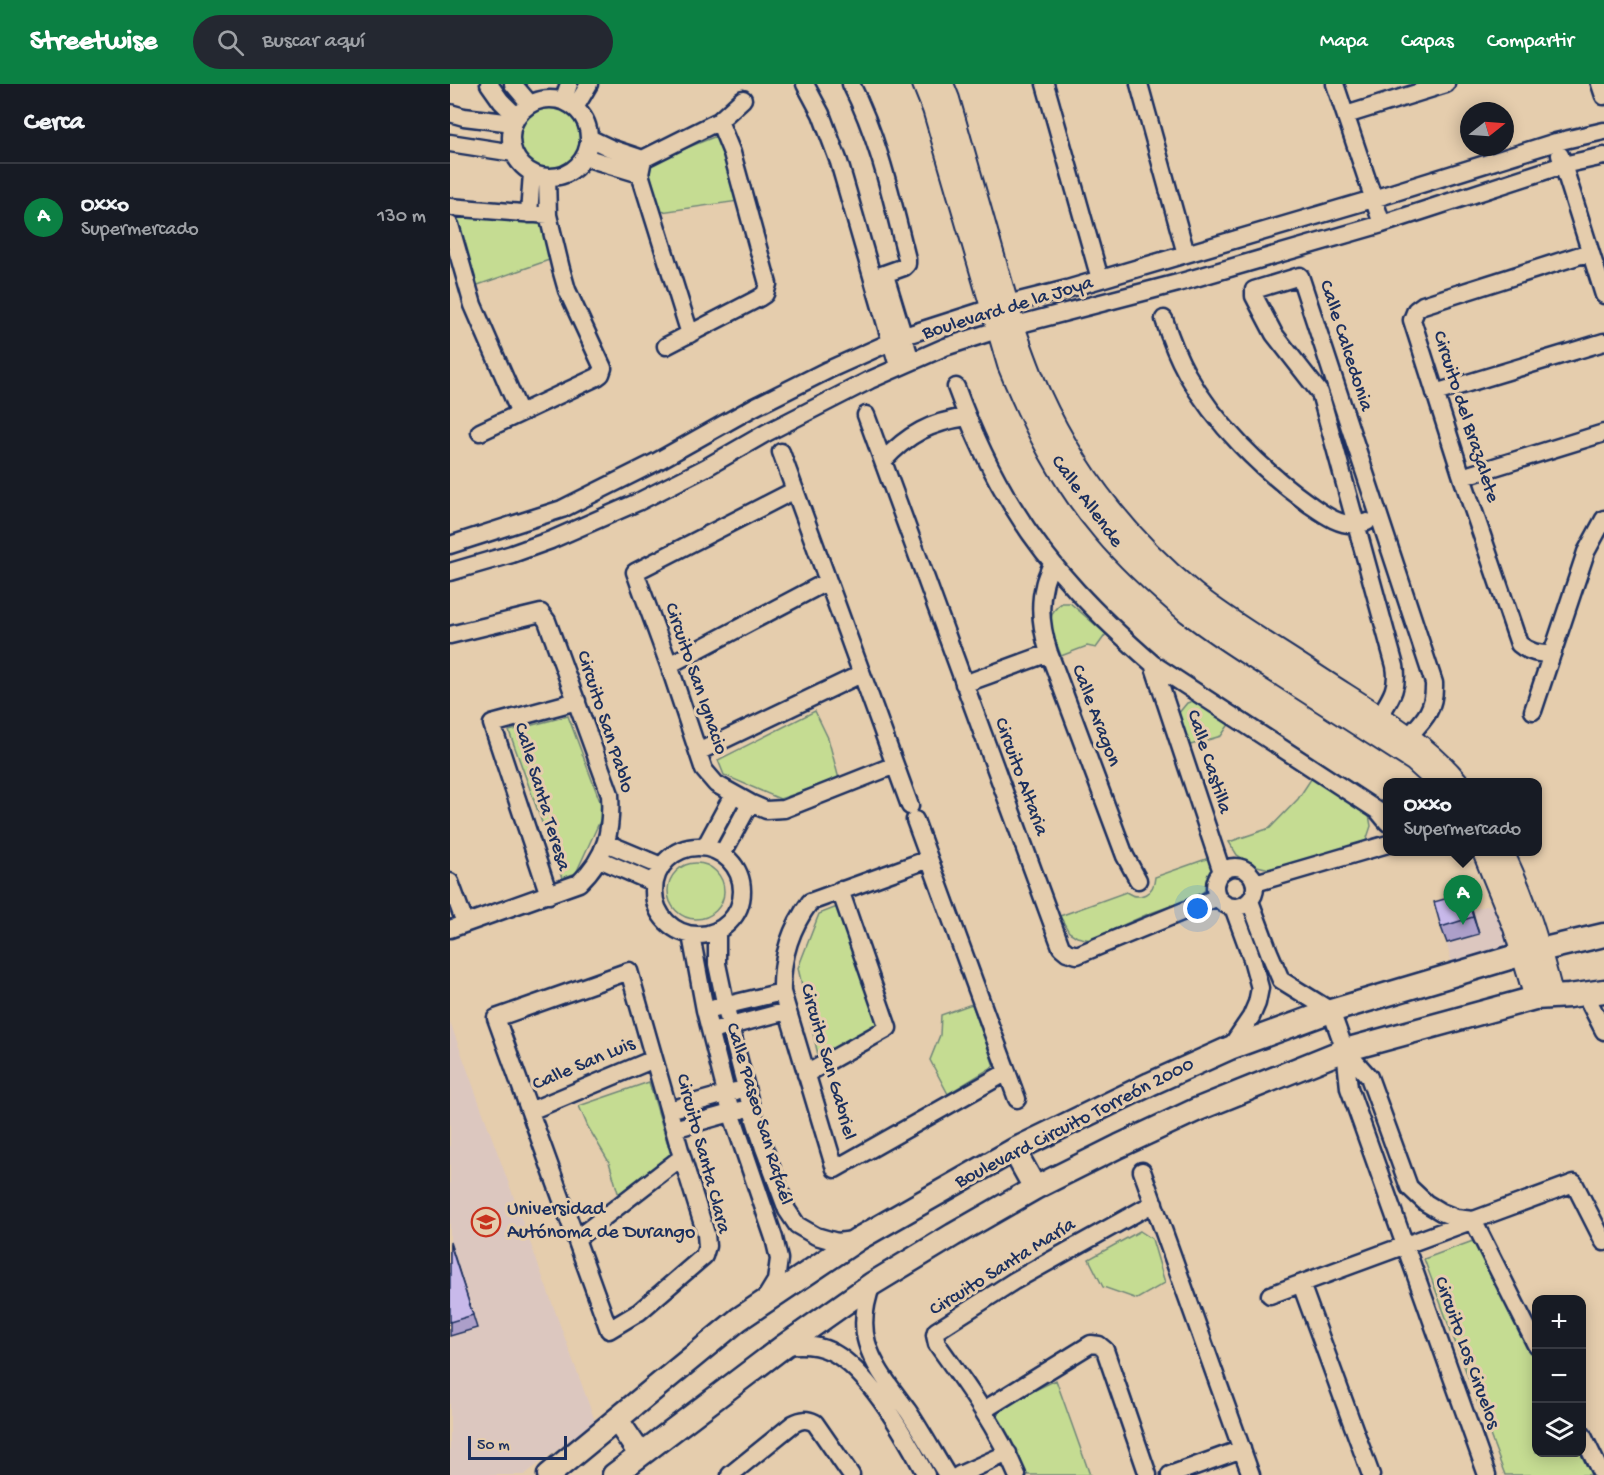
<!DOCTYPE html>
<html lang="es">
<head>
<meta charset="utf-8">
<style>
  :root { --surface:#171b24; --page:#242831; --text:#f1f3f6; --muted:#9ea1a6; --line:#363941; --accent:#0b8043 }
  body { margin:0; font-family:"Gochi Hand",sans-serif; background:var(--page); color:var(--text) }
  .controls { position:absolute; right:18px; bottom:18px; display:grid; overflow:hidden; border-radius:12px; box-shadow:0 3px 15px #0003 }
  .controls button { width:54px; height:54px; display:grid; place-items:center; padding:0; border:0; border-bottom:2px solid var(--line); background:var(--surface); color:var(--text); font:30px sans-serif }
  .compass { position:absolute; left:1010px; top:18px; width:54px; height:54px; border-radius:50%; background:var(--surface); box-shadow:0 3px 15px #0003; rotate:73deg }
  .scale { position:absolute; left:18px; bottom:15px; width:99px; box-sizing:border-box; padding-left:6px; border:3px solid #1b2f5e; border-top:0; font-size:16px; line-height:21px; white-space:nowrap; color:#1b2f5e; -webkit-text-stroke:4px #e5cdad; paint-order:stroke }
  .you { position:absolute; left:748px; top:825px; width:21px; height:21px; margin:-15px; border:4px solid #fff; border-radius:50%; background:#1a73e8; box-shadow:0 0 0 9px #1a73e833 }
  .badge { display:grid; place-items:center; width:39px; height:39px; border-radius:50%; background:var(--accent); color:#fff; font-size:20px; font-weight:700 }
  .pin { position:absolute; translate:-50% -50px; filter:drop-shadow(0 2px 3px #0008) }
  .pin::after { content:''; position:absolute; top:32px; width:21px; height:18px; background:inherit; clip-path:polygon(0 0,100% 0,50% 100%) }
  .popup { position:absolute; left:933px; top:694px; width:159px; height:78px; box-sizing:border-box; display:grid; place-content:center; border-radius:12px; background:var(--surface); filter:drop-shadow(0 2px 4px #0005); font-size:20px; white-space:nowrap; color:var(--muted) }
  .popup b { font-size:22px; color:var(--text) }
  .popup::after { content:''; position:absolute; left:50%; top:100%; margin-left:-12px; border:12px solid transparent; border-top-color:var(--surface) }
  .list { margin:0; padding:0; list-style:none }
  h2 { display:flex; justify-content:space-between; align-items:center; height:78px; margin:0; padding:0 24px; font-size:26px }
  h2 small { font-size:20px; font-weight:400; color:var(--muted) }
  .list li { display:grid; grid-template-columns:39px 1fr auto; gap:18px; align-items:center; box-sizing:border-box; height:108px; padding:0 24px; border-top:2px solid var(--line) }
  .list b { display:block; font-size:22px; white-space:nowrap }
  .list p { margin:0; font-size:20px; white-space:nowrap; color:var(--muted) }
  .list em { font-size:20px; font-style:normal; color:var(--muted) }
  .icon { flex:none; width:33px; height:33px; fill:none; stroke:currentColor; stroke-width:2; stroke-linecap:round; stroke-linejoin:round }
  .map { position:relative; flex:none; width:1154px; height:1391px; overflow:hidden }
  header { display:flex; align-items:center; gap:36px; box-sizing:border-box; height:84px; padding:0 30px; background:var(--accent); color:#fff }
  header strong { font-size:28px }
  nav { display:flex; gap:33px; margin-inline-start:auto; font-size:21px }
  .search { width:420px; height:54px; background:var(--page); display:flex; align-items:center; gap:15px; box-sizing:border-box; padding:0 21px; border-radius:33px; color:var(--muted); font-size:22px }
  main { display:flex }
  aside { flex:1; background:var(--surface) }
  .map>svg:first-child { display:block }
  .built { fill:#dcc7bf }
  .green { fill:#c5dc92; stroke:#708678; stroke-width:1.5 }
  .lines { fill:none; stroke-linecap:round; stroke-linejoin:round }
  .minor-casing { stroke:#1b2f5e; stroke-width:21 }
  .tertiary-casing { stroke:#1b2f5e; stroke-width:24 }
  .secondary-casing { stroke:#1b2f5e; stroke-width:27 }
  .minor { stroke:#e5cdad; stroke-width:16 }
  .tertiary { stroke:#e5cdad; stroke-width:20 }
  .secondary { stroke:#e5cdad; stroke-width:22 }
  .wall { fill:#ac9fc9; stroke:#1b2f5e; stroke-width:1.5 }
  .shaded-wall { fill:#8c82a4; stroke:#1b2f5e; stroke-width:1.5 }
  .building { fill:#c8b9ea; stroke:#1b2f5e; stroke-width:1.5 }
  .labels { text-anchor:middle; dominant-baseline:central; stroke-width:6; stroke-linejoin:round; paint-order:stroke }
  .street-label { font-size:20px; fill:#1b2f5e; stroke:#e5cdad }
  .poi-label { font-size:20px; fill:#1b2f5e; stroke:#e5cdad; text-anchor:start }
</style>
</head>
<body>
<header>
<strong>Streetwise</strong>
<div class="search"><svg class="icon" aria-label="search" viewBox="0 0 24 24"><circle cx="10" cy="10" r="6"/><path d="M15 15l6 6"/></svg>Buscar aquí</div>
<nav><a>Mapa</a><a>Capas</a><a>Compartir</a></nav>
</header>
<main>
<aside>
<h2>Cerca<small></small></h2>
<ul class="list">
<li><span class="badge">A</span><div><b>Oxxo</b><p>Supermercado</p></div><em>130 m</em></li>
</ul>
</aside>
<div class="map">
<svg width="1154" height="1391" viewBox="0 0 1154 1391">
  <rect width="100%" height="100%" fill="#e5cdad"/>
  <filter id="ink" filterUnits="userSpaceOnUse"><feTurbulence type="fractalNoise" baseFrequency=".0167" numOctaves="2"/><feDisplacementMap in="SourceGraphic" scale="12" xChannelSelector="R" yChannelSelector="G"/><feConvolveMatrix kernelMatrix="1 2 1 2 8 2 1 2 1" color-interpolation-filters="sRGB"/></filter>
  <g filter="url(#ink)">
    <path class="built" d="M1046,819L1063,867L1003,883L990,835Z
      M0,938L145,1337L74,1391H0Z"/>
    <path class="green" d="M67 54a33 33 0 1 1 66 0a33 33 0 1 1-66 0Z
      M269,51L289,117L211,128L200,91L201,78Z
      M17,129L93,138L102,175L25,202L6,133Z
      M612,519H620L656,550L646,564L637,562L611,572C605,553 591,532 612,519Z
      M749,615L782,636L771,652L737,662L728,630L737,619Z
      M365,627L378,654L389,695L330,715L274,691L268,676Z
      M118,632L154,728L126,789L112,794L59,647Z
      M863,692L919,731L921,742L916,757L835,784L820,785L803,781L787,771L779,758L820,744L848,715Z
      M759,774L762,782L760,795L758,803L749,812L698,830L640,856L627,853L619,848L610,832L676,808C690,817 704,810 705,793Z
      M218 807a28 28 0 1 1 56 0a28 28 0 1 1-56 0Z
      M387,823L428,942L369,975L348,884L369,830Z
      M522,920L544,982L498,1010L480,976L490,951L491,931Z
      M199,998L221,1071L169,1112L159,1078L138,1043L129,1022Z
      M690,1147L702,1155L715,1199L687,1215L653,1203L639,1175Z
      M1023,1157L1086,1279V1368H1132V1366L1145,1391H1055L974,1175Z
      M606,1296L640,1391H572L547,1335L549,1327L556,1320Z"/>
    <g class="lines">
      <g class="minor-casing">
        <path id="minor" d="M39,0L51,17L67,33
          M63,0L80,20
          M355,0L371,30L389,78L448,282
          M401,0C429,55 442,116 457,175V180L454,183L423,194
          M595,0L650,195
          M689,0L736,170
          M885,0L932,140
          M1150,0L1154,12
          M61 54a39 39 0 1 1 78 0a39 39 0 1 1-78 0Z
          M113,17L119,0
          M125,24L139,0
          M0,29L14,33L63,39
          M896,31L996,0
          M139,54L160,64L193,75L269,37L293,15
          M0,59L64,69
          M1110,71L1154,211
          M134,73L190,90
          M193,75L190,90L240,250
          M0,123L98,131
          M79,130L82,89
          M0,141L23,221L70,329
          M435,191L461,277
          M714,235C720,254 727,272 737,290C765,340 812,386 859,420C872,429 890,443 908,440C912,440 914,439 917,438
          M216,262L309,214L315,210L318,200L282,69L269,37
          M506,303C521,344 539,385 563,423C600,484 650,534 703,580L928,727L938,739
          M985,309L1154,258
          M416,331L611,863L617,868L627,871L768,813
          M30,348L147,293L151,290L153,284L117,206L111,185L98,131L97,93
          M331,368L460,722
          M433,377C458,350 481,338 517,333
          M1012,393L1154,349
          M345,406L185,488L219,581L254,686L266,700L300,719L316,726L334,725L445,681
          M0,461L112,425L206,378L304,323L378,286L454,252L541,224L617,205L923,115L1106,58L1154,47
          M602,479C600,486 595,494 594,502C588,525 592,547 599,569L675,772L688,796
          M0,488L62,470L101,456L188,418L255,384L316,349L420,296L495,263L547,246L728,199L932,140L1113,81L1154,72
          M0,551L91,529L97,537L160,710C162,747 157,772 129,799L0,845
          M1102,570C1089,570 1080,569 1069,560L1012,393L962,236L966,226L973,221L1140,168
          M703,580L772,788
          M219,581L378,497
          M514,600L599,569
          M1083,627L1136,468L1154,435
          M929,633C940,615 949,604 945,582L870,309L824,250L804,212V206L850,192L984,599C985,625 975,635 958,653
          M248,668L411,590
          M465,736L567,1015
          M156,759L211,782
          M204 807a44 44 0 1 1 88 0a44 44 0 1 1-88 0Z
          M255,763L283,711
          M273,769L300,719
          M149,775L204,799
          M479,775L360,818C340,845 331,874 332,908L385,1085L557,988
          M765 803a20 20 0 1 1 40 0a20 20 0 1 1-40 0Z
          M0,798L15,839
          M805,799L938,760
          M99,811L42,640L127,617
          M800,817L819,868L831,896L881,927L895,966L899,1004L1037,1391
          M267,847V880L280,942L301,1023L314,1064L337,1126L347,1141L366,1152L387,1158L404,1156
          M241,851L255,926L281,1028L324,1154L329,1175L326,1197L315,1215
          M179,887L232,1073L256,1150L257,1162L254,1172L189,1228L159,1246L46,934Z
          M1135,910L1154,947
          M265,924L332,908
          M269,945L337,927
          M780,964L801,933L807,919L810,904L802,875L783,823
          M895,966L919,993L959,1103L976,1119L991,1128L1006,1134L1023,1136L1086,1261
          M356,990L438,944L390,806
          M219,1026L286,1007
          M80,1027L204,975
          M224,1045L291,1026
          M692,1087L801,1391
          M126,1155L232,1073
          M422,1200C415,1219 411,1239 417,1259C424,1284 443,1306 458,1327C472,1348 484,1370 497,1391
          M851,1200L921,1391
          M820,1211L1124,1099L1154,1158
          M335,1262C350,1260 366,1260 380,1267C417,1284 457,1355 476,1391
          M534,1326L641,1260L649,1261L655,1266L698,1391
          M1132,1350L1152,1391
          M280,1391L343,1340C352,1335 357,1335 365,1339L401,1391
          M509,1391L558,1369
          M567,1391C547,1343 517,1302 487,1260L485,1251L486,1247L564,1197L704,1119
          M720,1391L792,1365"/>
      </g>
      <g class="tertiary-casing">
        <path id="tertiary" d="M473,0L483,25L558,281C582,340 611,398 653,447C678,477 708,504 738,529C767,552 802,573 833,593C877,621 920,649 964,677L987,698
          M493,0L499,15L564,242C572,265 580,288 590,310C625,387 678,455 744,509C780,538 821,561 860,587C909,620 971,653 1008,698
          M1033,768L1064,844L1085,914
          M1053,768C1076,814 1090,863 1103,913"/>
      </g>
      <g class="secondary-casing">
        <path id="secondary" d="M564,1066L585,1104
          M167,1336L190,1370
          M99,1391L289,1235L408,1155L564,1066L700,1000L780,964L881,927L1073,870L1154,851
          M164,1391L334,1262L422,1200L503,1151L585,1104L669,1062L746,1026L895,966L1085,914L1119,912L1154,907"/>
      </g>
      <use href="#minor" class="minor"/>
      <use href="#tertiary" class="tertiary"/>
      <use href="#secondary" class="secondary"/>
    </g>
    <path class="wall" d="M1016,809L1029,850L997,859L991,843Z
      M0,1158L27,1244L0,1252Z"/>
    <path class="shaded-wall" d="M1016,809L1022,825L1029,850L1023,833Z"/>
    <path class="building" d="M1016,809L1023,833L991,843L984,818Z
      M0,1160L23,1231L0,1238Z"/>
  </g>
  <defs>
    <g id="university-ring" transform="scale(1.5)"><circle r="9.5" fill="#e5cdad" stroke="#c8321e" stroke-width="1.5"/><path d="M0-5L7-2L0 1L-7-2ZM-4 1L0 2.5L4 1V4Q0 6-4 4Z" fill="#c8321e"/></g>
  </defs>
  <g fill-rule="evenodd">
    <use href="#university-ring" x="36" y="1138"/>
  </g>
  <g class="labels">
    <g class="street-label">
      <text transform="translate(558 225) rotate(-17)">Boulevard de la Joya</text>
      <text transform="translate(895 262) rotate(72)">Calle Calcedonia</text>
      <text transform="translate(1015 333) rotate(72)">Circuito del Brazalete</text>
      <text transform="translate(636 418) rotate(54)">Calle Allende</text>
      <text transform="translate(245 595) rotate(71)">Circuito San Ignacio</text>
      <text transform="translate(645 632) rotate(69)">Calle Aragon</text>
      <text transform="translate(154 638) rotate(72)">Circuito San Pablo</text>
      <text transform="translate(758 678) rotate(72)">Calle Castilla</text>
      <text transform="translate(570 693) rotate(70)">Circuito Altaria</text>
      <text transform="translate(91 713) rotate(73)">Calle Santa Teresa</text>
      <text transform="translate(377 978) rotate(74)">Circuito San Gabriel</text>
      <text transform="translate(134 981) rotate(-23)">Calle San Luis</text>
      <text transform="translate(308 1030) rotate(73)">Calle Paseo San Rafaél</text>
      <text transform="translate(625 1040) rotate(-27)">Boulevard Circuito Torreón 2000</text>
      <text transform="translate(252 1070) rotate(75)">Circuito Santa Clara</text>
      <text transform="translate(553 1184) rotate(-32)">Circuito Santa María</text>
      <text transform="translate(1016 1269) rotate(70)">Circuito Los Ciruelos</text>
    </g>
    <g class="poi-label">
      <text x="57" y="1126">Universidad<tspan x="57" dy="23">Autónoma de Durango</tspan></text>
    </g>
  </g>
</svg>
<div class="controls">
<button>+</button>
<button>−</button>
<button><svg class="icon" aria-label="layers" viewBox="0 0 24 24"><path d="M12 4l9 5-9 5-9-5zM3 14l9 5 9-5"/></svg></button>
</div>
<svg class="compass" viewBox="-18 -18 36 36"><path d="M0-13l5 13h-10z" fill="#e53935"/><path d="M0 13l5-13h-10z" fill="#9ea1a6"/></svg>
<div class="scale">50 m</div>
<div class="you"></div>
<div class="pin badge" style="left:1013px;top:841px">A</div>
<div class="popup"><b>Oxxo</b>Supermercado</div>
</div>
</main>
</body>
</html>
